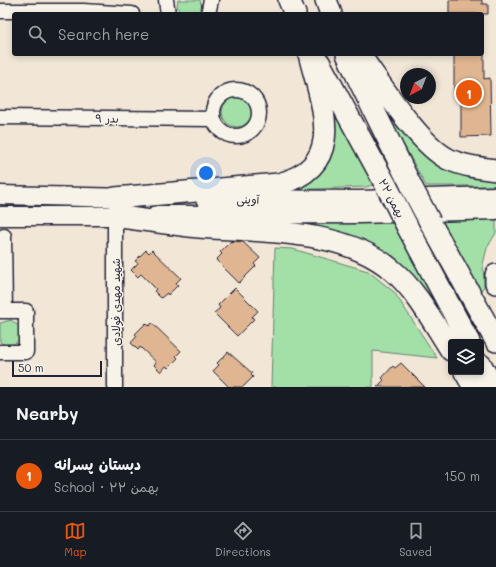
<!DOCTYPE html>
<html lang="en">
<head>
<meta charset="utf-8">
<style>
  :root { --surface:#171b24; --page:#20242c; --text:#f1f3f6; --muted:#9ea1a6; --line:#363941; --accent:#ea580c }
  body { margin:0; font-family:Mali,"Playpen Sans Arabic",sans-serif; background:var(--page); color:var(--text) }
  .controls { position:absolute; right:12px; bottom:12px; display:grid; overflow:hidden; border-radius:4px; box-shadow:0 2px 6px #0003 }
  .controls button { width:36px; height:36px; display:grid; place-items:center; padding:0; border:0; border-bottom:1px solid var(--line); background:var(--surface); color:var(--text); font:20px sans-serif }
  .compass { position:absolute; left:400px; top:68px; width:36px; height:36px; border-radius:50%; background:var(--surface); box-shadow:0 2px 6px #0003; rotate:222deg }
  .scale { position:absolute; left:12px; bottom:10px; width:90px; box-sizing:border-box; padding-left:4px; border:2px solid #22223b; border-top:0; font-size:11px; line-height:14px; white-space:nowrap; color:#22223b; -webkit-text-stroke:3px #f7f3e8; paint-order:stroke }
  .you { position:absolute; left:206px; top:173px; width:14px; height:14px; margin:-10px; border:3px solid #fff; border-radius:50%; background:#1a73e8; box-shadow:0 0 0 6px #1a73e833 }
  .badge { display:grid; place-items:center; width:26px; height:26px; border-radius:50%; background:var(--accent); color:#fff; font-size:13px; font-weight:700 }
  .pin { position:absolute; translate:-50% -50%; border:2px solid #fff; box-shadow:0 1px 4px #0006 }
  .list { margin:0; padding:0; list-style:none }
  h2 { display:flex; justify-content:space-between; align-items:center; height:52px; margin:0; padding:0 16px; font-size:17px }
  h2 small { font-size:13px; font-weight:400; color:var(--muted) }
  .list li { display:grid; grid-template-columns:26px 1fr auto; gap:12px; align-items:center; box-sizing:border-box; height:72px; padding:0 16px; border-top:1px solid var(--line) }
  .list b { display:block; font-size:15px; white-space:nowrap }
  .list p { margin:0; font-size:13px; white-space:nowrap; color:var(--muted) }
  .list em { font-size:13px; font-style:normal; color:var(--muted) }
  .icon { flex:none; width:22px; height:22px; fill:none; stroke:currentColor; stroke-width:2; stroke-linecap:round; stroke-linejoin:round }
  .map { position:relative; flex:none; width:496px; height:387px; overflow:hidden }
  .search { position:absolute; background:var(--surface); box-shadow:0 2px 6px #0003; left:12px; right:12px; top:12px; height:44px; display:flex; align-items:center; gap:10px; box-sizing:border-box; padding:0 14px; border-radius:4px; color:var(--muted); font-size:15px }
  .sheet { height:124px; background:var(--surface) }
  nav { display:flex; justify-content:space-around; align-items:center; box-sizing:border-box; height:56px; border-top:1px solid var(--line); background:var(--surface); font-size:11px; color:var(--muted) }
  nav a { display:grid; justify-items:center; gap:2px }
  nav .on { color:var(--accent) }
  .map>svg:first-child { display:block }
  .green { fill:#a3e0a7; stroke:#628171 }
  .building { fill:#e0b591; stroke:#22223b }
  .lines { fill:none; stroke-linecap:round; stroke-linejoin:round }
  .minor-casing { stroke:#22223b; stroke-width:17 }
  .major-casing { stroke:#22223b; stroke-width:21 }
  .highway-casing { stroke:#22223b; stroke-width:24 }
  .minor { stroke:#f7f3e8; stroke-width:14 }
  .major { stroke:#f7f3e8; stroke-width:18 }
  .highway { stroke:#f7f3e8; stroke-width:21 }
  .highway-bridge-casing { stroke:#22223b; stroke-width:24; stroke-linecap:butt }
  .highway-bridge { stroke:#f7f3e8; stroke-width:21 }
  .labels { text-anchor:middle; dominant-baseline:central; stroke-width:3; stroke-linejoin:round; paint-order:stroke }
  .street-label { font-size:11px; fill:#22223b; stroke:#f7f3e8 }
</style>
</head>
<body>
<div class="map">
<svg width="496" height="387" viewBox="0 0 496 387">
  <rect width="100%" height="100%" fill="#f2e7d7"/>
  <filter id="ink" filterUnits="userSpaceOnUse"><feTurbulence type="fractalNoise" baseFrequency=".025" numOctaves="2"/><feDisplacementMap in="SourceGraphic" scale="8" xChannelSelector="R" yChannelSelector="G"/><feConvolveMatrix kernelMatrix="1 2 1 2 8 2 1 2 1" color-interpolation-filters="sRGB"/></filter>
  <g filter="url(#ink)">
    <path class="green" d="M178,0H200L202,7L199,14H180L177,6Z
      M369,81L426,156L457,173L496,181V186H426Z
      M330,95L376,184L366,187L287,190C297,184 311,179 320,172C339,154 331,119 330,95Z
      M222 112a15 15 0 1 1 30 0a15 15 0 1 1-30 0Z
      M496,217V233L487,248L483,264L484,287L479,292L441,219Z
      M396,221L458,342L407,271L384,252L354,237L265,222Z
      M275,248L293,249L368,271L394,292L437,358L373,351V387H271Z
      M11,320L20,327L19,340C13,346 7,347 0,342V323Z"/>
    <path class="building" d="M449,0H482V4H488V14H449Z
      M454,54H484V79L490,78L491,136L461,137V92H454Z
      M231,241L233,243L235,241L243,242L260,258L254,264L256,266L239,283L216,260L222,254L220,252Z
      M146,250L149,253L152,250L181,278L176,283L178,285L168,295L167,293L161,298L154,291L156,289L141,274L138,277L131,270L138,263L135,261Z
      M235,288L258,311L252,317L254,319L237,336L214,313L220,308L218,305Z
      M146,323L149,326L152,323L181,351L176,356L178,358L168,368L166,366L161,372L154,365L156,362L140,347L138,350L131,343L137,336L135,334Z
      M228,352L252,373L251,375L253,377L243,387H229L213,371L219,365L217,363Z
      M401,363L425,387H377L384,380L382,378L393,366L395,368Z"/>
    <g class="lines">
      <g class="minor-casing">
        <path id="minor" d="M166,0L168,14
          M0,11H83L132,14
          M208,14L211,0
          M213 113a23 23 0 1 1 46 0a23 23 0 1 1-46 0Z
          M0,117L214,119
          M4,236L5,311
          M0,311H26V352H0
          M115,387V216"/>
      </g>
      <g class="major-casing">
        <path id="major" d="M0,195L129,198
          M205,199L359,200L496,196
          M157,215L360,214L496,210
          M0,216H129"/>
      </g>
      <g class="highway-casing">
        <path id="highway" d="M289,0L295,14
          M326,0L331,14
          M347,54L356,74L412,188
          M359,54C380,82 418,144 448,159C463,166 480,168 496,170
          M319,62L387,187
          M115,198L279,184C349,165 321,103 309,54
          M115,216C143,220 171,224 199,227C260,232 343,228 392,270C417,291 433,322 451,350
          M430,222L496,341
          M407,226L469,342
          M496,275V283
          M481,365L493,387
          M465,372L474,387"/>
      </g>
      <use href="#minor" class="minor"/>
      <use href="#major" class="major"/>
      <use href="#highway" class="highway"/>
      <g class="highway-bridge-casing">
        <path id="highway-bridge" d="M387,187L407,226
          M412,188L430,222"/>
      </g>
      <use href="#highway-bridge" class="highway-bridge"/>
    </g>
  </g>
  <g class="labels">
    <g class="street-label">
      <text transform="translate(107 118) rotate(1)">بدر ۹</text>
      <text transform="translate(392 198) rotate(62)">۲۲ بهمن</text>
      <text transform="translate(248 199) rotate(1)">آوینی</text>
      <text transform="translate(115 302) rotate(-90)">شهید مهدی فولادی</text>
    </g>
  </g>
</svg>
<div class="controls">
<button><svg class="icon" aria-label="layers" viewBox="0 0 24 24"><path d="M12 4l9 5-9 5-9-5zM3 14l9 5 9-5"/></svg></button>
</div>
<svg class="compass" viewBox="-18 -18 36 36"><path d="M0-13l5 13h-10z" fill="#e53935"/><path d="M0 13l5-13h-10z" fill="#9ea1a6"/></svg>
<div class="scale">50 m</div>
<div class="you"></div>
<div class="pin badge" style="left:469px;top:93px">1</div>
<div class="search"><svg class="icon" aria-label="search" viewBox="0 0 24 24"><circle cx="10" cy="10" r="6"/><path d="M15 15l6 6"/></svg>Search here</div>
</div>
<section class="sheet">
<h2>Nearby<small></small></h2>
<ul class="list">
<li><span class="badge">1</span><div><b>دبستان پسرانه</b><p>School · ۲۲ بهمن</p></div><em>150 m</em></li>
</ul>
</section>
<nav>
<a class="on"><svg class="icon" aria-label="map" viewBox="0 0 24 24"><path d="M3 6l6-2 6 2 6-2v14l-6 2-6-2-6 2zM9 4v14M15 6v14"/></svg>Map</a>
<a><svg class="icon" aria-label="directions" viewBox="0 0 24 24"><path d="M12 3l9 9-9 9-9-9zM9 14v-3h6M13 9l2 2-2 2"/></svg>Directions</a>
<a><svg class="icon" aria-label="saved" viewBox="0 0 24 24"><path d="M7 4h10v16l-5-4-5 4z"/></svg>Saved</a>
</nav>
</body>
</html>
